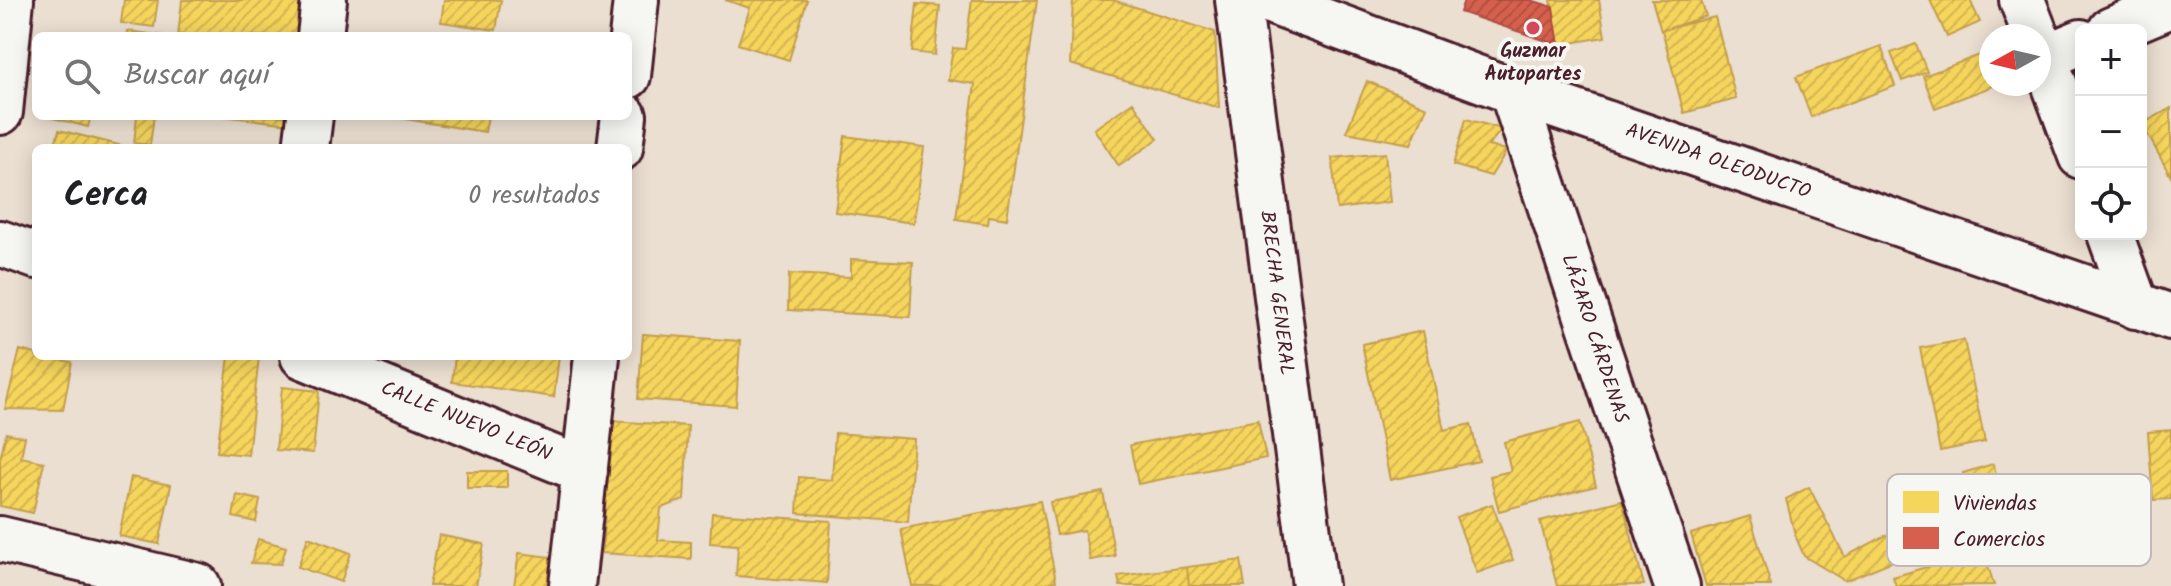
<!DOCTYPE html>
<html lang="es">
<head>
<meta charset="utf-8">
<style>
  :root { --surface:#fff; --page:#f2f2f2; --text:#202124; --muted:#757577; --line:#e0e0e0 }
  body { margin:0; font-family:Kalam,sans-serif; background:var(--page); color:var(--text) }
  .controls { position:absolute; right:24px; top:24px; display:grid; overflow:hidden; border-radius:12px; box-shadow:0 4px 20px #0003 }
  .controls button { width:72px; height:72px; display:grid; place-items:center; padding:0; border:0; border-bottom:2px solid var(--line); background:var(--surface); color:var(--text); font:40px sans-serif }
  .compass { position:absolute; left:1979px; top:24px; width:72px; height:72px; border-radius:50%; background:var(--surface); box-shadow:0 4px 20px #0003; rotate:262deg }
  .list { margin:0; padding:0; list-style:none }
  h2 { display:flex; justify-content:space-between; align-items:center; height:104px; margin:0; padding:0 32px; font-size:34px }
  h2 small { font-size:26px; font-weight:400; color:var(--muted) }
  .icon { flex:none; width:44px; height:44px; fill:none; stroke:currentColor; stroke-width:2; stroke-linecap:round; stroke-linejoin:round }
  .map { position:relative; flex:none; width:2171px; height:586px; overflow:hidden }
  .search { position:absolute; background:var(--surface); box-shadow:0 4px 20px #0003; left:32px; top:32px; width:600px; height:88px; display:flex; align-items:center; gap:20px; box-sizing:border-box; padding:0 28px; border-radius:12px; color:var(--muted); font-size:30px }
  .panel { position:absolute; background:var(--surface); box-shadow:0 4px 20px #0003; left:32px; top:144px; width:600px; height:216px; border-radius:12px }
  .map>svg:first-child { display:block }
  .homes { fill:url(#homes-hatch); stroke:#c29e4d; stroke-width:2 }
  .shops { fill:url(#shops-hatch); stroke:#ac4c43; stroke-width:2 }
  .lines { fill:none; stroke-linecap:round; stroke-linejoin:round }
  .minor-casing { stroke:#4a1f2b; stroke-width:50 }
  .secondary-casing { stroke:#4a1f2b; stroke-width:50 }
  .minor { stroke:#f6f6f2; stroke-width:44 }
  .secondary { stroke:#f6f6f2; stroke-width:44 }
  .poi-dot { fill:#d1495b; stroke:#f6f6f2; stroke-width:3 }
  .labels { text-anchor:middle; dominant-baseline:central; stroke-width:8; stroke-linejoin:round; paint-order:stroke }
  .poi-label { font-size:20px; font-weight:bold; fill:#4a1f2b; stroke:#f6f6f2 }
  .street-label { font-size:20px; fill:#4a1f2b; stroke:#f6f6f2 }
  .key { fill:#f6f6f2; stroke:#c2b6b6; stroke-width:2 }
  .key-label { font-size:22px; fill:#4a1f2b }
</style>
</head>
<body>
<div class="map">
<svg width="2171" height="586" viewBox="0 0 2171 586">
  <defs>
    <pattern id="homes-hatch" width="6" height="6" patternUnits="userSpaceOnUse" patternTransform="scale(2)"><rect width="6" height="6" fill="#f6d55c"/><path d="M-1 1l2-2M0 6l6-6M5 7l2-2" fill="none" stroke="#d4b650"/></pattern>
    <pattern id="shops-hatch" width="6" height="6" patternUnits="userSpaceOnUse" patternTransform="scale(2)"><rect width="6" height="6" fill="#d6604d"/><path d="M-1 1l2-2M0 6l6-6M5 7l2-2" fill="none" stroke="#b04f40"/></pattern>
  </defs>
  <rect width="100%" height="100%" fill="#ebdfd1"/>
  <filter id="ink" filterUnits="userSpaceOnUse"><feTurbulence type="fractalNoise" baseFrequency=".0125" numOctaves="2"/><feDisplacementMap in="SourceGraphic" scale="16" xChannelSelector="R" yChannelSelector="G"/><feConvolveMatrix kernelMatrix="1 2 1 2 8 2 1 2 1" color-interpolation-filters="sRGB"/></filter>
  <g filter="url(#ink)">
    <path class="homes" d="M124,0H158L154,27L121,23Z
      M182,0H312L308,36H178Z
      M444,0H501L496,30L441,22Z
      M725,0H807L789,60L738,44L750,8Z
      M972,0H1037L1007,219L989,216L988,224L956,219L975,84L948,80L953,48L965,49Z
      M1073,0H1113L1215,32L1219,108L1070,64Z
      M1551,0H1599L1605,37L1559,45Z
      M1652,0H1701L1706,16L1661,31Z
      M1930,0H1970L1980,22L1947,37Z
      M917,4L940,6L935,55L912,52Z
      M1715,17L1736,99L1684,113L1662,30Z
      M128,31L165,36H127Z
      M1916,44L1927,72L1902,81L1891,53Z
      M1881,46L1895,86L1811,117L1796,77Z
      M1985,53L1991,70V84L1996,85L1935,108L1923,76Z
      M1367,81L1427,107L1411,144L1346,132Z
      M1133,102L1158,139L1119,166L1094,129Z
      M2171,108V177L2142,124Z
      M45,116H91L88,127Z
      M137,116H154L150,145L134,143Z
      M222,116H299L298,125Z
      M400,116H488L485,132L399,118Z
      M1466,119L1502,129L1488,146L1507,150L1491,176L1453,165Z
      M59,130L127,147V148H54Z
      M845,136L924,147L914,223L835,212Z
      M1385,153L1390,202L1337,209L1332,158Z
      M851,259L913,262L910,317L788,310L789,274L851,277Z
      M1423,331L1444,430L1471,424L1479,461L1390,480L1362,344Z
      M643,334L740,341L736,406L638,399Z
      M1964,340L1985,442L1940,451L1920,348Z
      M20,350L36,354V356L72,362L63,410L5,409Z
      M229,356L259,357L248,455L217,452Z
      M455,356H559L554,397L452,382Z
      M282,387L319,391L313,453L276,450Z
      M1258,420L1266,458L1138,484L1130,445Z
      M611,421L688,426L684,500L661,508L658,540L691,542V559L602,553Z
      M1580,422L1596,486L1499,511L1490,476L1511,471L1504,442Z
      M2171,430V499L2153,500L2148,432Z
      M6,433L25,437L21,457L44,462L33,513L0,506V459Z
      M835,433L914,439L908,522L797,513L799,477L832,480Z
      M1993,464L2012,531L1982,540L1963,473Z
      M467,471H507V488H467Z
      M131,477L171,485L159,544L119,536Z
      M1809,487L1845,557L1915,520L1929,546L1845,581L1804,556L1795,535L1786,499Z
      M1103,492L1115,556L1090,560L1084,530L1057,535L1050,502Z
      M237,495L260,500L256,522L233,517Z
      M1622,500L1644,585L1557,586L1540,521Z
      M1040,501L1056,581L1031,586H912L901,529Z
      M1492,504L1513,560L1477,573L1456,517Z
      M712,513L831,521L827,583L736,576L738,545L710,543Z
      M1750,516L1771,586H1706L1691,534Z
      M439,535L484,544L476,586H429Z
      M308,537L351,553L341,582L298,567Z
      M258,539L286,547L281,564L251,563Z
      M1983,550L1994,585L1896,586L1893,577Z
      M519,553L551,557L547,586H514Z
      M1241,560L1245,586H1189L1187,567Z
      M1187,567L1189,586H1120L1118,576Z"/>
    <path class="shops" d="M1464,0H1531L1553,7L1559,45L1460,12Z"/>
    <g class="lines">
      <g class="minor-casing">
        <path id="minor" d="M1238,0L1315,586
          M2022,0L2036,36
          M2111,30L2171,5
          M320,36L324,0
          M2039,43L2081,156
          M2045,57L2081,42
          M628,76L636,0
          M1512,91L1677,586
          M0,112L11,0
          M306,148L310,116
          M620,148L624,116
          M2110,234L2136,306
          M0,243L36,256
          M303,356L585,471
          M0,539L198,586
          M572,586L597,356"/>
      </g>
      <g class="secondary-casing">
        <path id="secondary" d="M1267,0L1512,91L2171,317"/>
      </g>
      <use href="#minor" class="minor"/>
      <use href="#secondary" class="secondary"/>
    </g>
  </g>
  <circle class="poi-dot" cx="1533" cy="28" r="8"/>
  <g class="labels">
    <g class="poi-label">
      <text x="1533" y="52">Guzmar<tspan x="1533" dy="23">Autopartes</tspan></text>
    </g>
    <g class="street-label">
      <text transform="translate(1718 162) rotate(19)">AVENIDA OLEODUCTO</text>
      <text transform="translate(1276 293) rotate(83)">BRECHA GENERAL</text>
      <text transform="translate(1594 339) rotate(72)">LÁZARO CÁRDENAS</text>
      <text transform="translate(466 422) rotate(22)">CALLE NUEVO LEÓN</text>
    </g>
  </g>
  <rect x="1887" y="474" width="264" height="92" rx="12" class="key"/>
  <rect x="1903" y="491" width="36" height="22" fill="#f6d55c"/>
  <rect x="1903" y="527" width="36" height="22" fill="#d6604d"/>
  <g class="key-label">
    <text x="1953" y="510">Viviendas</text>
    <text x="1953" y="546">Comercios</text>
  </g>
</svg>
<div class="controls">
<button>+</button>
<button>−</button>
<button><svg class="icon" aria-label="locate" viewBox="0 0 24 24"><circle cx="12" cy="12" r="6"/><path d="M12 2v4M12 18v4M2 12h4M18 12h4"/></svg></button>
</div>
<svg class="compass" viewBox="-18 -18 36 36"><path d="M0-13l5 13h-10z" fill="#e53935"/><path d="M0 13l5-13h-10z" fill="#757577"/></svg>
<div class="search"><svg class="icon" aria-label="search" viewBox="0 0 24 24"><circle cx="10" cy="10" r="6"/><path d="M15 15l6 6"/></svg>Buscar aquí</div>
<section class="panel">
<h2>Cerca<small>0 resultados</small></h2>
<ul class="list">
</ul>
</section>
</div>
</body>
</html>
